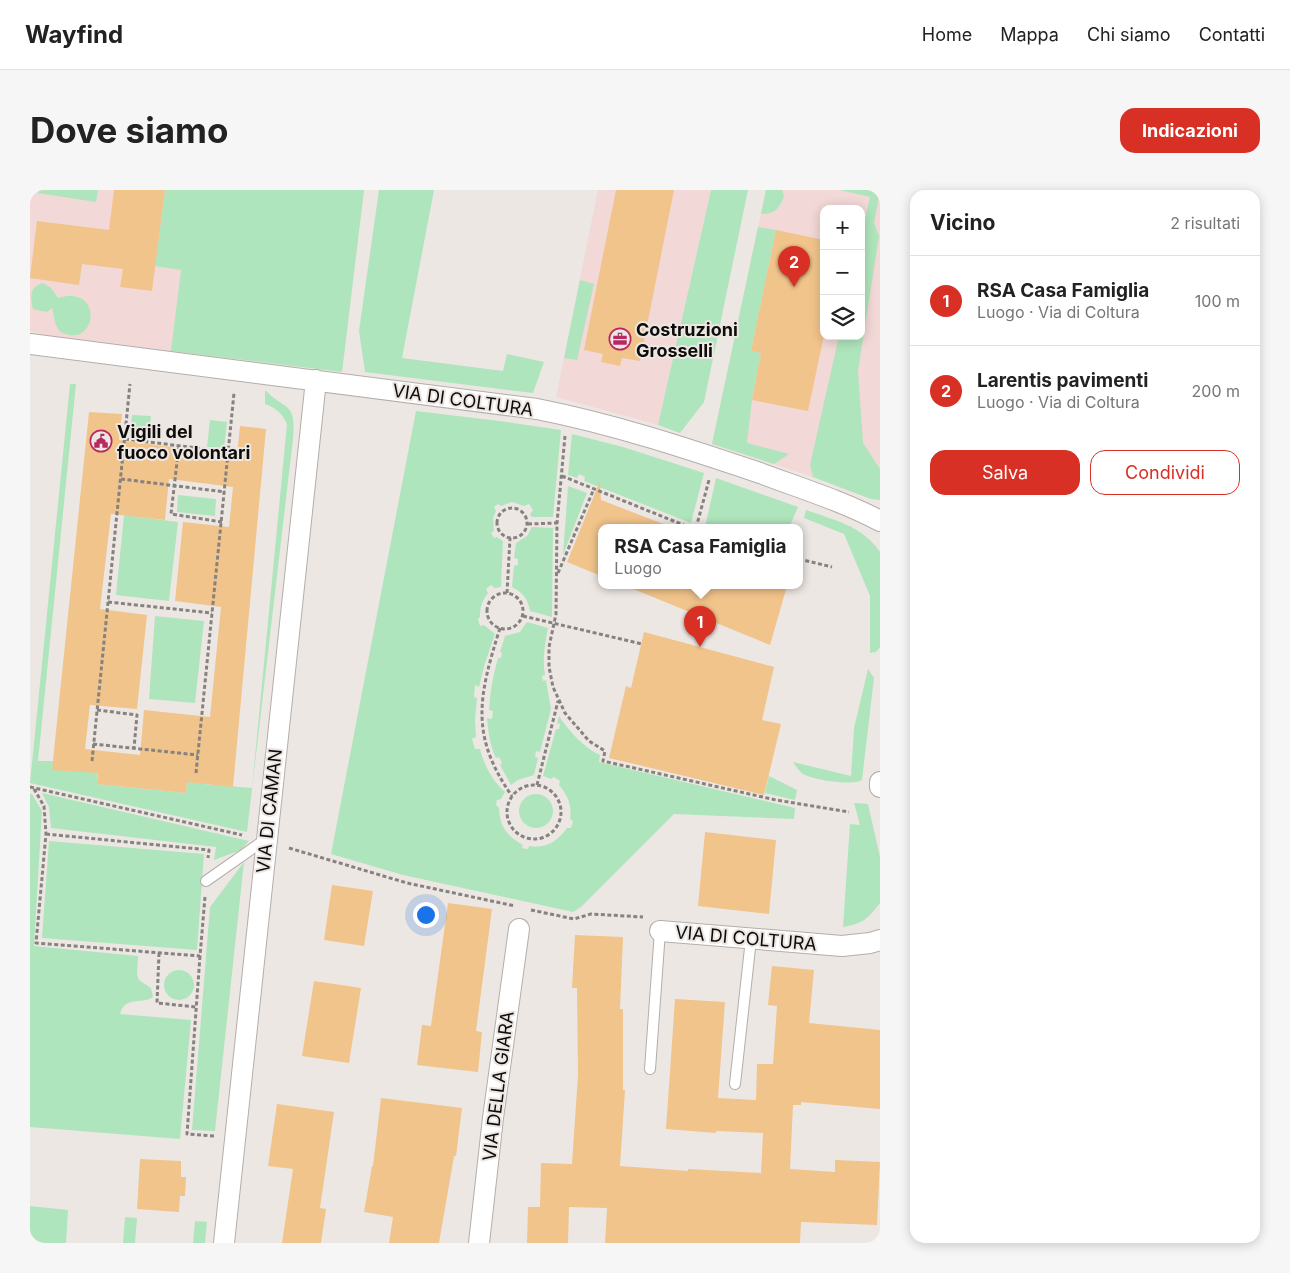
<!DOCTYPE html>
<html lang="it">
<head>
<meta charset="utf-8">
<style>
  :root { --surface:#fff; --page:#f6f6f6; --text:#222; --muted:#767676; --line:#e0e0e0; --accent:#d93025 }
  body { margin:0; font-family:Inter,sans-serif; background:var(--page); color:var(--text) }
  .controls { position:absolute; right:15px; top:15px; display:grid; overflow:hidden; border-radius:10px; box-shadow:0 2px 12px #0003 }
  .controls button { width:45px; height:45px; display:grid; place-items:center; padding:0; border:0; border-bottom:1px solid var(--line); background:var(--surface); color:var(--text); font:25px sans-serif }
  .you { position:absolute; left:395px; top:724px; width:18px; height:18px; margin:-12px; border:4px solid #fff; border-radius:50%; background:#1a73e8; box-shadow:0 0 0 8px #1a73e833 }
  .badge { display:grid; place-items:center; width:32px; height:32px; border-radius:50%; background:var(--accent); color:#fff; font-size:16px; font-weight:700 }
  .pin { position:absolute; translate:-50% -41px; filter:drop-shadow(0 1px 2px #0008) }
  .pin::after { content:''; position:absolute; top:26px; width:18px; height:15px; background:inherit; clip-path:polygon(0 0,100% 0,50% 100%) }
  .popup { position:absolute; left:568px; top:334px; width:205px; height:65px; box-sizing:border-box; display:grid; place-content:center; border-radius:10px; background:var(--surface); filter:drop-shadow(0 1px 4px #0005); font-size:16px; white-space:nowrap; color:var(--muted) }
  .popup b { font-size:19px; color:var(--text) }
  .popup::after { content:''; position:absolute; left:50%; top:100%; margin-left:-10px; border:10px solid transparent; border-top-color:var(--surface) }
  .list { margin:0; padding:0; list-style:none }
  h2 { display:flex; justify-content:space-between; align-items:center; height:65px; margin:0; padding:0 20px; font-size:21px }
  h2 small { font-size:16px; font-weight:400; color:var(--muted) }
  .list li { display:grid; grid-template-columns:32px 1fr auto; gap:15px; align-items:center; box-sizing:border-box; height:90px; padding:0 20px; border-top:1px solid var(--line) }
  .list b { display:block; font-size:19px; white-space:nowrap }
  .list p { margin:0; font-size:16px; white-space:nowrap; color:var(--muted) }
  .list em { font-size:16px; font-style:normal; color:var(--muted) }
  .actions { display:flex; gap:10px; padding:15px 20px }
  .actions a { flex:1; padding:11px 0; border:1px solid var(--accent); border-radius:15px; text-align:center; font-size:18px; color:var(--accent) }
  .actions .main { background:var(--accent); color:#fff }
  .icon { flex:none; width:28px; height:28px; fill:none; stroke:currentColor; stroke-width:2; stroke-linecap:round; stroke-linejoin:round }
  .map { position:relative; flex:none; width:850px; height:1053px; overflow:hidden; border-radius:15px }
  header { display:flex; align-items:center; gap:30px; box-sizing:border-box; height:70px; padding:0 25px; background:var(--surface); border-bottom:1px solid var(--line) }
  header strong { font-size:24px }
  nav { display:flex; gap:28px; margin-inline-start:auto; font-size:18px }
  .intro { display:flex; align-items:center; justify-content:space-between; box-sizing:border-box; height:120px; padding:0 30px }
  h1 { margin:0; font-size:35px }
  .button { padding:12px 22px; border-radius:15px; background:var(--accent); color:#fff; font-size:18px; font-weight:700 }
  main { display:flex; gap:30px; padding:0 30px }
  aside { flex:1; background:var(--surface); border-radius:15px; box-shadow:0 2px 12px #0003 }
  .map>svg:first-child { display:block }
  .industrial { fill:#f2d8d6; fill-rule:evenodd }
  .green { fill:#afe5bc }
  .building { fill:#f1c48b; fill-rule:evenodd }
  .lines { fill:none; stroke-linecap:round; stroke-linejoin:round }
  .lane-casing { stroke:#b4aeab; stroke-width:12 }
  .street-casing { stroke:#b4aeab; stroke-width:22 }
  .path { stroke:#86827f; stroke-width:3; stroke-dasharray:4 2.5; stroke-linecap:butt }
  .lane { stroke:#fff; stroke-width:10 }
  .street { stroke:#fff; stroke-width:20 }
  .labels { text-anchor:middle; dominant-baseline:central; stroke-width:4; stroke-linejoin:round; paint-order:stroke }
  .poi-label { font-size:18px; font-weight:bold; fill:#0e0c0a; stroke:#ede7e3; text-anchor:start }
  .street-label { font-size:18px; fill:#0e0c0a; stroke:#ede7e3 }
</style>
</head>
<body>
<header>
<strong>Wayfind</strong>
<nav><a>Home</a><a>Mappa</a><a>Chi siamo</a><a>Contatti</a></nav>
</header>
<div class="intro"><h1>Dove siamo</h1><a class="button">Indicazioni</a></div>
<main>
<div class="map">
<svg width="850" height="1053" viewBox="0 0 850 1053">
  <rect width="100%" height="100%" fill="#ede7e3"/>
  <path class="industrial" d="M0,0H334L312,182L14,145L0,141Z
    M568,0H681L628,235L526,207Z
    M736,0H850V310L841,309L783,287L682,254ZM794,19H831V146H794Z"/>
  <path class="green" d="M8,0H68L66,12L8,3Z
    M135,0H334L312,182L141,161L151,80L125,76Z
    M349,0H404L372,168L473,181L477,164L514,172L503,203L335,182L329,141Z
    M681,0H718L674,212L650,243L628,235Z
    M736,0H752L754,6C749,19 745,24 731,24Z
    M810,0H850L844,33L849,46L828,181L833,253L850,279V310L841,309L783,287L780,275L809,146H831V47L840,7Z
    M728,37L746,40L721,161L731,163L722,209L717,253L759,264L744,274L682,254Z
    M550,90L564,94L547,170L534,168Z
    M13,93L21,98L28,108C71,95 68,150 39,145C33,144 29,142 27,137C24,131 24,124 22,118L17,122L3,119C0,105 0,97 13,93Z
    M40,194H46L8,571H68L67,594L156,603L158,583L173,594L222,598L257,234C252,223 246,218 235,214V200C257,222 266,211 263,249L217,642L0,593Z
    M386,221L469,231L531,240L523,327H502L500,324L503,320L499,314L494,316L482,312L471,316L468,314L464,317L466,321L463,328L464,341L461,343L464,348L467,347L473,351L471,397L465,398L461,395L456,399L458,403C452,411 450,417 450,427L448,429L450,436L454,435L465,444L455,473L449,497L445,495L444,507L447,508L445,531L446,547L442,549L445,559H450C453,573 463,592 475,602L471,609L467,610L466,615L469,618C470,637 476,645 493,655L492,658L498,659L499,656C516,659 528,651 537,638H541L543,631L540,629C542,615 538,606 529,595L530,591L524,587L521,589L513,586L526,539H529L530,534L527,533L529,526C539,541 553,557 570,565L569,572L765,618L764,629L644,624L551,717L543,722L373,685L301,664Z
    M102,225L121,226L119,250L100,248Z
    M180,230L197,232L194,258L177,257Z
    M542,244L593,257L674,283L661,333L554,291L555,287L549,284L547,288L538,285Z
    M686,288L768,317L759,338H681L675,337Z
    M538,296L557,303L533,365Z
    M148,305L186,309L185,326L147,322Z
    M776,320C804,330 833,336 850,362V457L846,462L840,463V406L814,344L774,328Z
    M94,325L148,332L139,411L86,405Z
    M502,337L523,338L522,427L500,421C498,409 493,403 482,397L484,376L488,375V369L484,368L486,353L497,346Z
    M125,426L174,431L165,513L119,509Z
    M497,432L518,438C515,454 512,469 515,485L512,486L513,491L516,490L521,519L510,562L506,561L505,567L508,568L504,585L488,590L481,595L470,575L472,573L469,567L466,568C460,556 458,541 457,528L462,529L463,521L459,520C460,502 463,485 468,468H471L472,463L470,462L475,446L490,442Z
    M838,479L844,488L832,590C822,596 783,590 773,584C769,581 766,576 763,572L821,586L824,538Z
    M739,586L767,600L765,610L735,603Z
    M12,603L219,651L211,660L184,670L186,657L21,638L19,617Z
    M489 621a17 17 0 1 1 34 0a17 17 0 1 1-34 0Z
    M0,604H2L12,621L4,756L108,766L107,785L109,790L121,798L123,807C112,815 95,805 90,824L161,830L150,949L0,937Z
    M824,613L838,614L850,667V713C837,729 835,733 813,737L820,634L830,635Z
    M19,651L174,664L167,760L12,748Z
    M214,672L185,941L162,940L180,717Z
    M134 795a15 15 0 1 1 30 0a15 15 0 1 1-30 0Z
    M0,1016L38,1020L36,1053H0Z
    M95,1027L107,1028L105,1053H93Z
    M165,1031L177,1032L175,1053H163Z"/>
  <path class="building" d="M84,0H135L122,101L90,97L93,79L52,74L49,95L0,88L7,31L79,40Z
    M586,0H644L610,171L592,168L590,176L571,172L573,164L554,160Z
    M746,40L794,50V145L778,221L722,210L731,163L721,161Z
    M59,222L92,224L89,250L207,266L210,236L236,239L203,597L157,592L156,603L67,594L68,583L22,580ZM139,289L203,297L199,337L153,332L145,411L191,417L180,527L114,520L110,565L55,559L60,515L107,519L117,425L70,419L81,324L135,330Z
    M570,291L571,310L641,337L640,338H571V386L537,372Z
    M596,396H757L740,455Z
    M614,442L744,477L732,530L751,534L734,605L579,568L596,496L601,498Z
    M675,642L746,650L739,724L668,716Z
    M302,695L343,701L334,756L294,750Z
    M418,713L462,719L446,841L452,842L448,882L387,875L392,835L401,836Z
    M545,745L593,747L590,819H593V900H595L590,976L658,981V979L731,983L733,943L686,941V943L636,939L645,809L695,812L688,908L726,910L727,874H743L747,816L738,815L742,776L784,780L779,833L850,840V919L771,912V915H763L760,979L805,982V970L850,972L847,1035L771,1032L770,1053H575L577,1018L539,1017L538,1053H497L498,1017H510L511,973L542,974L548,885L547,798H542Z
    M284,791L331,798L319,873L272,866Z
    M351,908L432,918L426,966H424L409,1053H359L363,1027L334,1022L342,976H343Z
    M247,914L304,922L290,1018L296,1019L291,1053H252L263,979L238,976Z
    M110,969L151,971V987H156L155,1006H150L149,1022L107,1019Z"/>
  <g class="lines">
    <g class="lane-casing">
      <path id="lane" d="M176,691L236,649
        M620,879L630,741
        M705,894L721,749"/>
    </g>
    <g class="street-casing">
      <path id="street" d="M0,154L507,219C583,234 656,258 730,283C770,298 812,311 850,331
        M850,592V597
        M630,741L812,756L840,753L850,750
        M194,1053L286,190
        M449,1053L463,928L489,739"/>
    </g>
    <path class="path" d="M535,246L527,333L526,424L519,457V477L523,497L535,523L559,551L575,561L573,571L746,610L819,622
      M95,249L199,262
      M149,255L141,324L192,332
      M532,286L661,338
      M91,289L195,302
      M467 333a15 15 0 1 1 30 0a15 15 0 1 1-30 0Z
      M498,334L527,333
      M666,338L679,290
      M769,369L802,377
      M528,383L563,301
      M457 421a18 18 0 1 1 36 0a18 18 0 1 1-36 0Z
      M477,403L480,348
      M78,412L182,423
      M493,426L612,454
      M470,438C449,505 439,545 482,606
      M67,520L107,525L104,558
      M63,554L168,565
      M62,571L100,194
      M166,583L204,203
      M507,595L528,511
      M477 622a27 27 0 1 1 54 0a27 27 0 1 1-54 0Z
      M0,597L212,645
      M4,599L14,616L16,644L6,753L170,766L175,707
      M16,644L179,660L178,668
      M259,658L377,693L485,716
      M501,720L544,729L561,724L613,727
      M129,763L127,813L166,817
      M170,766L157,944L184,946"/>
    <use href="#lane" class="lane"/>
    <use href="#street" class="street"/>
  </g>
  <defs>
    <g id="office-ring" transform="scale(1.125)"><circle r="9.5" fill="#ede7e3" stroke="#b72a61" stroke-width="1.5"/><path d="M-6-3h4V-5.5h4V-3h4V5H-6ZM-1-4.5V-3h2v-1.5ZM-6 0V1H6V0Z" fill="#b72a61"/></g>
    <g id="civic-ring" transform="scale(1.125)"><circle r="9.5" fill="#ede7e3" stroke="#b72a61" stroke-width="1.5"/><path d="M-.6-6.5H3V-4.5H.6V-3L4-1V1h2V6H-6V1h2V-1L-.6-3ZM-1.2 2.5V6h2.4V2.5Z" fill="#b72a61"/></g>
  </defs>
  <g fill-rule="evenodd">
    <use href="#office-ring" x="590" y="149"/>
    <use href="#civic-ring" x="71" y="251"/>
  </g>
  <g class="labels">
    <g class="poi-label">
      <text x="606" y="139">Costruzioni<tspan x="606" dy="21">Grosselli</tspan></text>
      <text x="87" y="241">Vigili del<tspan x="87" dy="21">fuoco volontari</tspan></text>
    </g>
    <g class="street-label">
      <text transform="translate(433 210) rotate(8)">VIA DI COLTURA</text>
      <text transform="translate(239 621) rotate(-84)">VIA DI CAMAN</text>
      <text transform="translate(716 748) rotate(5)">VIA DI COLTURA</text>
      <text transform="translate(468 896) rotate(-83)">VIA DELLA GIARA</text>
    </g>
  </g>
</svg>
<div class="controls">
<button>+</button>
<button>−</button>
<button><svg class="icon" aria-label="layers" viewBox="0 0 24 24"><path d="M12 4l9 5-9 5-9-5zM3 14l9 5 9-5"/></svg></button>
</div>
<div class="you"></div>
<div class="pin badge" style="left:670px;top:457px">1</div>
<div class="popup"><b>RSA Casa Famiglia</b>Luogo</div>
<div class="pin badge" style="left:764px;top:97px">2</div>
</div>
<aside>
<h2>Vicino<small>2 risultati</small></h2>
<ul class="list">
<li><span class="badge">1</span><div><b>RSA Casa Famiglia</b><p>Luogo · Via di Coltura</p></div><em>100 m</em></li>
<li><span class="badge">2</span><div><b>Larentis pavimenti</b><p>Luogo · Via di Coltura</p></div><em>200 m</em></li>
</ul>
<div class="actions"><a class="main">Salva</a><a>Condividi</a></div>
</aside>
</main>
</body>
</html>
